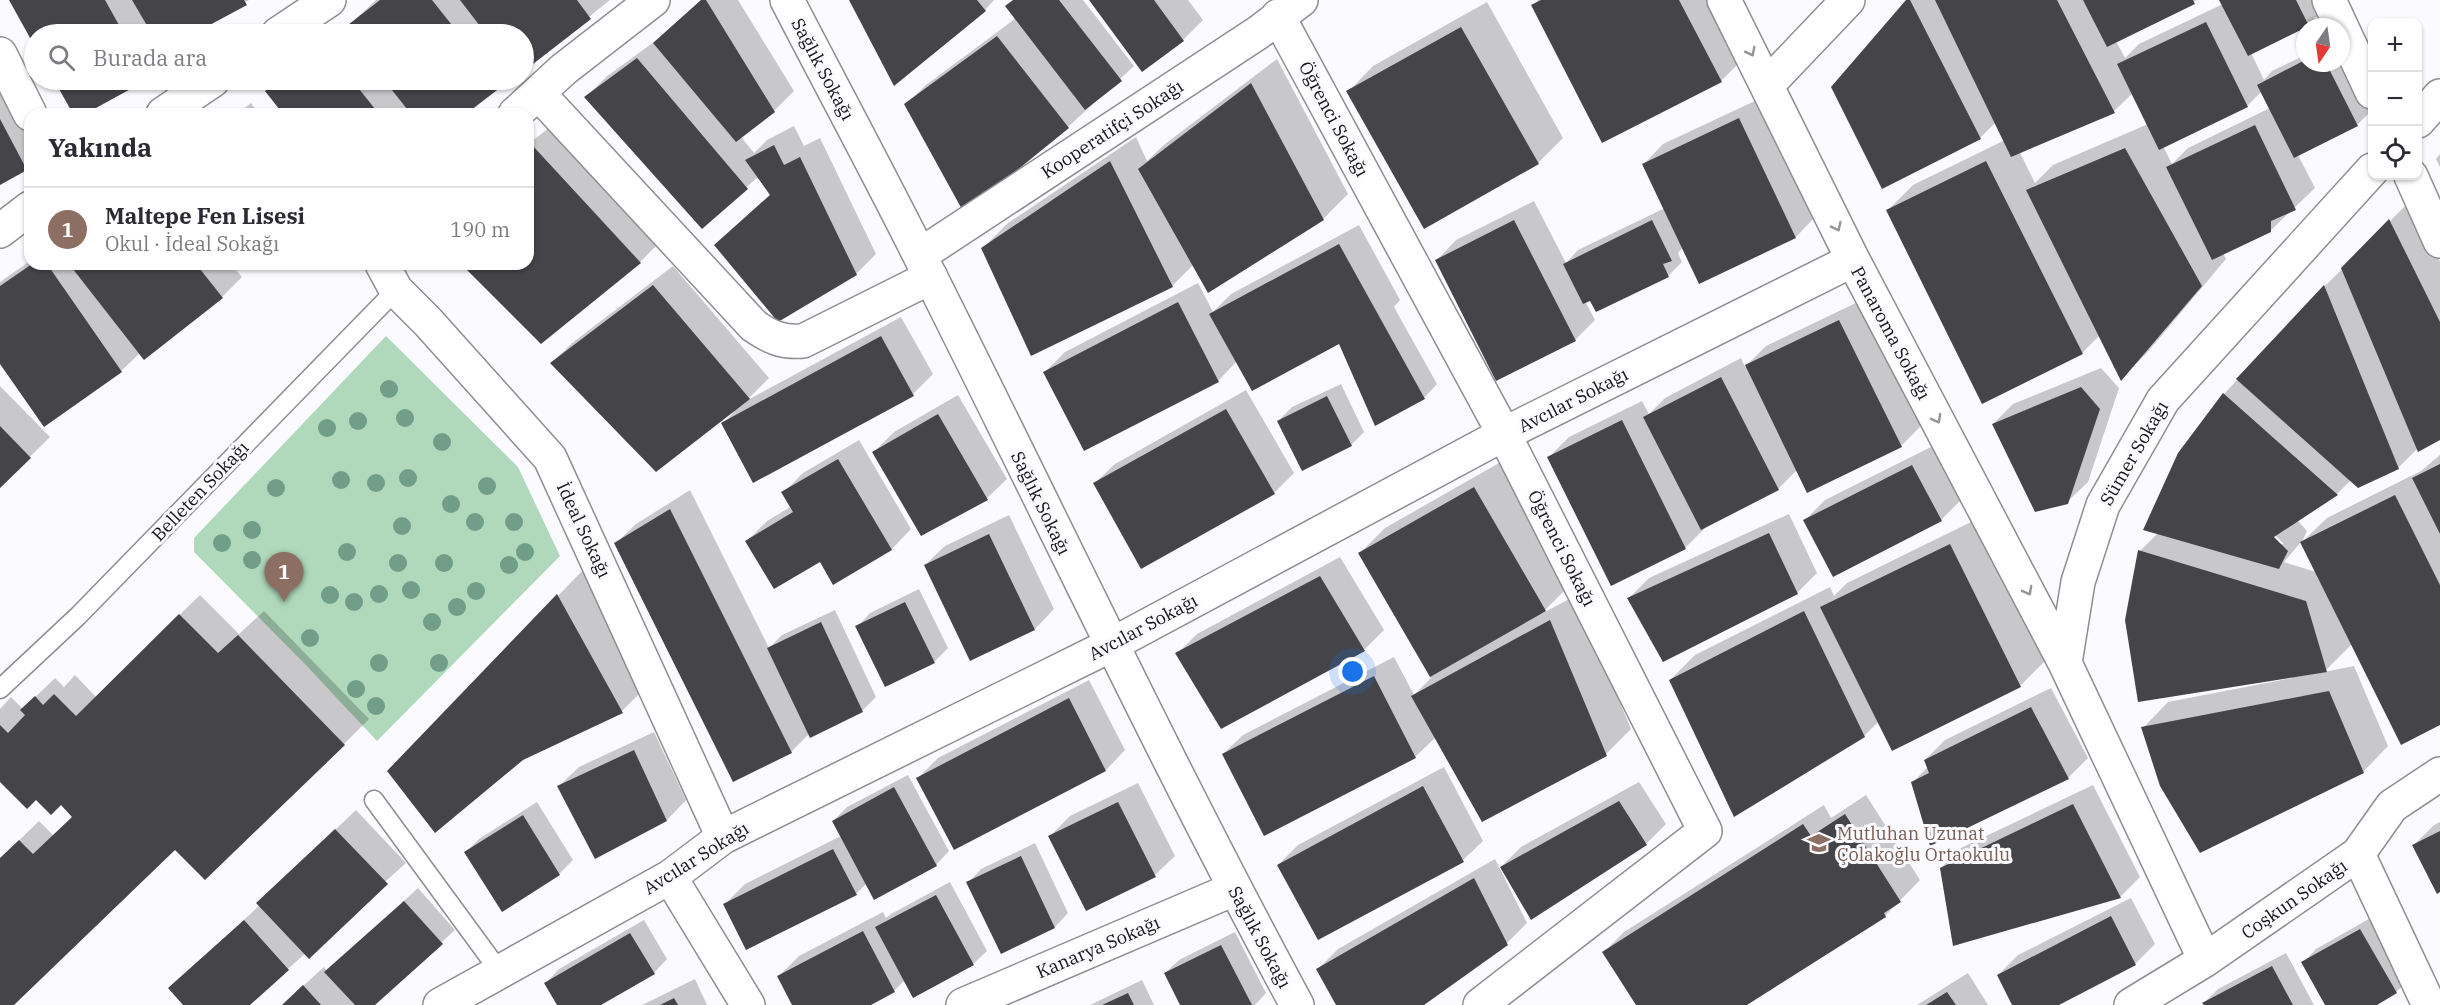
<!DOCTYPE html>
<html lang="tr">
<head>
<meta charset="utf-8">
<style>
  :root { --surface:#fff; --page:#f2f2f3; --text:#2b2b33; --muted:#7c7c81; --line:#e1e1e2; --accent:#1a73e8 }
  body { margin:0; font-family:"IBM Plex Serif",serif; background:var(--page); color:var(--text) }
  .controls { position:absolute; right:18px; top:18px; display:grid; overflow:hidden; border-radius:12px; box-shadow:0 2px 4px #0004 }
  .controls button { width:54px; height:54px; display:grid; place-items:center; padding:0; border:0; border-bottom:2px solid var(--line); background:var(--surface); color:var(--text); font:30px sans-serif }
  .compass { position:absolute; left:2296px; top:18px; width:54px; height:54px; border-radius:50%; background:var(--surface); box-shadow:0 2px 4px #0004; rotate:193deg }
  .you { position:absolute; left:1353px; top:672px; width:21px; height:21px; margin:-15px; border:4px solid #fff; border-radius:50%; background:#1a73e8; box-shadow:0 0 0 9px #1a73e833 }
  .badge { display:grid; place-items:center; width:39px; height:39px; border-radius:50%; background:var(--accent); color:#fff; font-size:20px; font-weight:700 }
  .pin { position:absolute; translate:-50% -50px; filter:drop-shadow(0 2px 3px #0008) }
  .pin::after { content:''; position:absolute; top:32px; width:21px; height:18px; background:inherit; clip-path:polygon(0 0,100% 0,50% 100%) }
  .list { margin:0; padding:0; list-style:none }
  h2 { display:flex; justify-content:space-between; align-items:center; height:78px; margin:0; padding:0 24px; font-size:26px }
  h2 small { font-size:20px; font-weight:400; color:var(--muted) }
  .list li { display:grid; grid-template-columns:39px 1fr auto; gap:18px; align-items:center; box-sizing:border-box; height:84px; padding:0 24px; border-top:2px solid var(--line) }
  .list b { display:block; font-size:22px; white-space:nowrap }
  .list p { margin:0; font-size:20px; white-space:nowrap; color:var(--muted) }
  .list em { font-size:20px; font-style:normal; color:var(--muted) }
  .icon { flex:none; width:33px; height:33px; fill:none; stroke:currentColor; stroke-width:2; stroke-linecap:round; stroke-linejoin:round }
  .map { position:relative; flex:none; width:2440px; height:1005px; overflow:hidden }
  .search { position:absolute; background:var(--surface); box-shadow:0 2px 4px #0004; left:24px; top:24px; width:510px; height:66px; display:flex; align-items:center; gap:15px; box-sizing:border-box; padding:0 21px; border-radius:33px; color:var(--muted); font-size:22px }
  .panel { position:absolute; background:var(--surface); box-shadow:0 2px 4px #0004; left:24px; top:108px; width:510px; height:162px; border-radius:18px }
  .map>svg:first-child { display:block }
  .green { fill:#b0d9bc }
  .shadow { fill:#0003; fill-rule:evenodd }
  .building { fill:#454449 }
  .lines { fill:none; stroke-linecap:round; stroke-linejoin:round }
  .service-casing { stroke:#8e8d92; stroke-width:21 }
  .minor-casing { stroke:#8e8d92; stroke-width:36 }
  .service { stroke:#fff; stroke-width:18 }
  .minor { stroke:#fff; stroke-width:33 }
  .tree { fill:#719d89 }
  .oneway { stroke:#969596 }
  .labels { text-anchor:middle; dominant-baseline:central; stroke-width:6; stroke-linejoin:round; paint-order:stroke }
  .street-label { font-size:18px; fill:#151416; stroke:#fbfafe }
  .education-label { font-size:18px; fill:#785e54; stroke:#fbfafe; text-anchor:start }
</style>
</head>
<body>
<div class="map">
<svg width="2440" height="1005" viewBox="0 0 2440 1005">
  <rect width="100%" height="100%" fill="#fbfafe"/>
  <path class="green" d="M386,336L518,467L560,556L377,741L304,663L194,552V538Z"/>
  <path class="shadow" d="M11,0H249L190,34H34V42Z
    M376,0H610L524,69V34H334L346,25L347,27Z
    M701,0H738L794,91L774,111L741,137L754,153L767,140L794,126L804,146L820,138L876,254L856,274L716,245L771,194L759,176L702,227L586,97L606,77L658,39Z
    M851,0H994L985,10Z
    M1013,0H1083L1134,66L1068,127L964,211L906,105L926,85L1016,18Z
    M1091,0H1188L1203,20L1183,40Z
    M1538,0H1717L1746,56L1721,81L1533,6Z
    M1908,0H2197L2116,41L2125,58L2139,44L2223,4L2221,0H2316L2322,11L2308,25L2251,53L2264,80L2272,71L2305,55V63H2341V52L2371,111L2357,125L2298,155L2315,188L2270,231L2223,253L2226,259L2146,354L2121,378L2100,335L2082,353L1888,210L1913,185L2005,140L1996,122L1980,138ZM2262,91L2270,108L2188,148L2172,164L2163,146L2247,106ZM2133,93L2148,124L2053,165L2035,183L2019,151L2114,111Z
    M1487,2L1563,138L1538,163L1348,92L1373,66Z
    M1277,59L1348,194L1323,219L1194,264L1172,286L983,248L1008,223L1136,137L1147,161L1165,144Z
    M0,62L30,119V166L0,183Z
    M56,80H144L82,114H75Z
    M278,80H506L463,114H285L267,91Z
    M1759,99L1815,217L1796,237L1700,282L1683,247L1678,253L1682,262L1669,275L1597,310L1591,299L1585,301L1595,320L1575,340L1437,260L1456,240L1534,201L1566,263L1578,250L1665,208L1644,164L1663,144Z
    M251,103L259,114H237Z
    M558,121L665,237L640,262L541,342L464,264H528V144Z
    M2440,154V167L2436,159Z
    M2410,201L2440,262V438L2418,448L2398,468L2351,480L2337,494L2297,520L2307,531L2302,542L2327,518L2421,471L2440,455V723L2352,644L2324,672L2354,666L2388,746L2363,772L2143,728L2168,702L2292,678L2291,676L2140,551L2158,533L2224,394L2325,286ZM2270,530L2284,544H2280L2268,532ZM2301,542L2316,572L2284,562Z
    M1359,225L1400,300L1394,307L1437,384L1424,398L1346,340L1237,361L1218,381L1084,449L1045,372L1065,352L1198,283L1213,312L1231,294Z
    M30,261V264H231L242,277L222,297L140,353L121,371L0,362V282Z
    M235,264H244L238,268Z
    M673,266L769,378L746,401L901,317L933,374L913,394L723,423L734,412L733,410L552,363L572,343Z
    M1860,301L1921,426L1901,446L1797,470L1778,489L1704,527L1705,528L1685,548L1549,457L1569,437L1642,401L1649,414L1665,398L1741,358L1745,367L1766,346Z
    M2101,368L2119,388L2088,482L2067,502L1993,424L2013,404Z
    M1341,384L1364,432L1351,445L1278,421L1292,407Z
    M0,386L50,437L0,486Z
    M1246,390L1294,473L1274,493L1095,483L1115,464Z
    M958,395L1007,479L987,498L921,534L874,452L894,432Z
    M859,440L911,529L892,549L834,583L820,560L747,541L767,521L792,506L783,493L803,473Z
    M1933,446L1961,500L1941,520H1805L1825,500Z
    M1499,463L1570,585L1541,614L1575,596L1631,729L1606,754L1436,737L1415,757L1223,754L1243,735L1394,657L1414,695L1431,678L1360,553L1385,528Z
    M690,490L769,648L782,635L835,610L876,697L862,711L810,736L809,734L791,752L616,543L636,524Z
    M1789,514L1817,573L1797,593L1629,598L1649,578Z
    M1009,515L1054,609L1035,629L971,659L925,565L945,546Z
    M1975,520L2045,661L2020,686L1879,721L1864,736L1670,680L1695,655L1830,587L1834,596L1847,583Z
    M1340,557L1384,630L1364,650L1222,727L1177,654L1197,634Z
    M583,570L647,686L622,711L523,759L389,771Z
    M919,589L948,648L934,662L857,627L870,613Z
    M200,595L239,634L264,611L369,719L344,744L176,848L12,1005H0V859L39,821L54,836L73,817L61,803L36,798L0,780V709L11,697L23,709L55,678L64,687L75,675L96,697Z
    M1089,680L1125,750L1106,770L955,848L918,778L938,758Z
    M2051,688L2088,758L2068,778L1912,783L1928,767L1925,760L1945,740Z
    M654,732L686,800L667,820L559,786L579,767Z
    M1444,767L1483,841L1463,860L1278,865L1298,845Z
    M908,775L949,851L936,865L867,883L856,894L725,904L745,884L841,836L833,821L847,807Z
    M1639,782L1666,824L1646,844L1501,867L1521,847Z
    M1138,783L1175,856L1155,875L1050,836L1070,816Z
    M2093,785L2140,877L2120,897L1941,868L1961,848Z
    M1866,795L1920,880L1885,916L1745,1005H1638L1604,952L1624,932L1824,805L1831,818Z
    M537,802L573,860L559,874L502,910L466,852L479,839Z
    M356,810L406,863L248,1005H185L170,988L260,905L278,884Z
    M2440,822V891L2414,845L2434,825Z
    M1035,843L1068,913L1055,927L1002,952L968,883L981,869Z
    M1495,859L1527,923L1507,943L1421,1005H1338L1318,969L1338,949Z
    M950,882L987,951L973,964L905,980L894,991L867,1005H794L779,976L799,956L883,912L886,918L891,914Z
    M418,888L455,930L373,1005H282L324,967L327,971Z
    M2131,898L2155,944L2135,964L2056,1005H2014L1998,975L2018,955Z
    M2374,916L2410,979L2396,992L2374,1005H2327L2303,963L2316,949Z
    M644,920L667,959L654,973L598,1005H559L546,983L559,969Z
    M1235,932L1266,993L1255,1005H1181L1165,973L1179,960Z
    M2286,953L2314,1005H2206L2204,1003L2218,989Z
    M1968,973L1988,1005H1917Z
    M695,979L707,1005H642Z
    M1142,980L1154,1005H1090Z"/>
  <path class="building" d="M9,0H105L124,34H34V45Z
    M132,0H244L247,5L193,34H152Z
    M380,0H432L459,34H348L344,28Z
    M460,0H577L591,19L524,71V34H486Z
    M701,0H706L775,112L736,142L653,43Z
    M849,0H977L986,11L894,86Z
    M1013,0H1059L1122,81L1085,110L1005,6Z
    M1089,0H1154L1184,41L1142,72Z
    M1541,0H1679L1722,82L1602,143L1531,5Z
    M1906,0H1910L1981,139L1882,189L1831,87Z
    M1935,0H2057L2115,113L2011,157Z
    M2083,0H2193L2195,4L2107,47Z
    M2219,0H2296L2309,26L2248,56Z
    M2206,22L2248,107L2159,150L2117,64Z
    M1461,27L1539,164L1424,229L1346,91Z
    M997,36L1069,128L964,213L904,104Z
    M637,58L748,189L702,229L584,97Z
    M2305,60V63H2326L2358,126L2294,158L2257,85Z
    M54,80H147L85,114H73Z
    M279,80H352L379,114H283L265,91Z
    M384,80H495L501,87L466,114H411Z
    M1251,83L1324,220L1208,293L1138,169Z
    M1739,118L1796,238L1699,284L1642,164Z
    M0,119L27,170L0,185Z
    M2255,125L2296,210L2271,221V232L2212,260L2166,167Z
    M532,145L641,263L541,344L461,264H528V148Z
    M774,145L784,165L800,157L857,275L778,322L714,245L770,195L745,160Z
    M2125,148L2202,286L2121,381L2026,190Z
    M1110,161L1173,287L1031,356L981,248Z
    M1986,161L2083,354L1982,404L1886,210Z
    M2389,219L2440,322V440L2418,452L2341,268Z
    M1514,220L1576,341L1496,381L1435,260Z
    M1652,220L1672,261L1663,264L1669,277L1596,312L1590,301L1583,304L1563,264Z
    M1339,244L1425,399L1375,426L1339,344L1252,391L1209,314Z
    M32,264H47L122,372L44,427L0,364V286Z
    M69,264H196L223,298L144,360Z
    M653,285L750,399L656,472L550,363Z
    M2324,285L2399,469L2358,488L2236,379Z
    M1178,302L1219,382L1084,451L1043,372Z
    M1839,320L1902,447L1807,493L1745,365Z
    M881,336L914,396L753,483L721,423Z
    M1721,377L1779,490L1701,530L1643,417Z
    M2081,387L2100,409L2068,504L2035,512L1992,424Z
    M2223,393L2338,495L2274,537L2288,551L2279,569L2143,530L2178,453Z
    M1327,396L1352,446L1302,471L1277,421Z
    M1226,409L1275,494L1141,569L1093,483Z
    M938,414L988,500L921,536L872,452Z
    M1622,420L1686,549L1611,586L1547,457Z
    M0,426L31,458L0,488Z
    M838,459L892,550L833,585L820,562L774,589L745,541L793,512L781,492Z
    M2440,464V534L2412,478Z
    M1912,465L1942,521L1833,577L1803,520Z
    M1474,487L1546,611L1430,677L1358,553Z
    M2395,495L2440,585V725L2401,745L2300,542Z
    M670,509L792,753L733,782L614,543Z
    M1769,533L1798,594L1663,662L1627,598Z
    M989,534L1035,630L970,661L924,565Z
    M1950,544L2021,687L1892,751L1820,607Z
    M2138,550L2306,601L2327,672L2138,702L2125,620Z
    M1320,576L1365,651L1221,729L1175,653Z
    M557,594L623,713L523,760L435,833L387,771Z
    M905,602L935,663L885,687L855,626Z
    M1804,611L1865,737L1734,817L1669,680Z
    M179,614L218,653L238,635L345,745L205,880L175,850L14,1005H0V858L19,840L33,854L72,817L61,805L51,815L36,800L27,809L0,782V725L8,733L25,715L20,710L35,696L43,705L54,694L76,716Z
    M1550,620L1607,756L1482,822L1411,696Z
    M821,622L863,712L810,738L767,648Z
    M1374,676L1416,758L1264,836L1222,754Z
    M2329,691L2364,773L2200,853L2160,786L2141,727Z
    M1069,698L1106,771L954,850L916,778Z
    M2031,707L2069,779L1930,846L1911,782L1929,773L1924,760Z
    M634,750L667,821L595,859L557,786Z
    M1423,786L1464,862L1318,940L1277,865Z
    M894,787L937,866L874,900L832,821Z
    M1619,801L1647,845L1531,920L1500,867Z
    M1118,802L1156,877L1086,911L1048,836Z
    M2073,804L2121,898L1953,946L1940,868Z
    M1845,814L1901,902L1884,913L1886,917L1747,1005H1636L1602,952L1803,824L1811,836Z
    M523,815L560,875L502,912L464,852Z
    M335,829L388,884L309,959L256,903Z
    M2440,831V892L2437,894L2412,845Z
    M833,849L857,895L746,950L723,904Z
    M1021,856L1055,928L1001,954L966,882Z
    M1474,878L1508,945L1424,1005H1336L1316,969Z
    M936,895L974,965L913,998L875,927Z
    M404,901L443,944L375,1005H355L324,972Z
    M2111,916L2136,965L2059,1005H2012L1997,975Z
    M244,920L289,970L250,1005H183L168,988Z
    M2360,929L2397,993L2377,1005H2325L2301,962Z
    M863,931L895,992L871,1005H792L777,976Z
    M630,933L655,974L601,1005H557L544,983Z
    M1221,945L1252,1005H1180L1164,973Z
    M2272,966L2293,1005H2204L2202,1003Z
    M303,985L321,1005H282Z
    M1947,992L1956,1005H1926Z
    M1128,993L1134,1005H1102Z
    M674,998L678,1005H660Z"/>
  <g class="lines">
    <g class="service-casing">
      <path id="service" d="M0,689L78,616L396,290
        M374,800L500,972"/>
    </g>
    <g class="minor-casing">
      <path id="minor" d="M787,0C831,85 877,170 920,256C1046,506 1164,759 1297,1005
        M1724,0L1853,260L2065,663
        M2329,0L2372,92
        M1278,16L1504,434L1705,831L1480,1005
        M278,34L329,0
        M0,54L30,114
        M1768,84L1848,0
        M538,93L754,326C770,337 783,343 803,341L931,277
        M163,114L213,80
        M515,114L564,69L653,0
        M2418,121L2440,96
        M2411,176L2440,241
        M0,231L30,208
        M920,255L1259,32L1301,0
        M382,264L396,290L428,322L550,458L723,837
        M2358,854L2429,1005
        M670,877L748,1005
        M2205,960L2065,663L2078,582L2103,505L2163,400L2372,170
        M440,1005L670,877L723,837L1111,645L1504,434L1853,260
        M963,1005L1234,889
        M2131,1005L2205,960L2358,854L2392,806L2440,774"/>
    </g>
    <use href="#service" class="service"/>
    <use href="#minor" class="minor"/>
  </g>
  <g class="tree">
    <circle cx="389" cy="389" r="9"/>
    <circle cx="405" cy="418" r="9"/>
    <circle cx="358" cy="421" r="9"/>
    <circle cx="327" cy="428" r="9"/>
    <circle cx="442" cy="442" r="9"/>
    <circle cx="408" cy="478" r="9"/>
    <circle cx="341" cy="480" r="9"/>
    <circle cx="376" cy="483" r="9"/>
    <circle cx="487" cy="486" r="9"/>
    <circle cx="276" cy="488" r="9"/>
    <circle cx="451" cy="504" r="9"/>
    <circle cx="475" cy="522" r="9"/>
    <circle cx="514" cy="522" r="9"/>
    <circle cx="402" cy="526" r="9"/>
    <circle cx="252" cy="530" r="9"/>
    <circle cx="222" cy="543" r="9"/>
    <circle cx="347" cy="552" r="9"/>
    <circle cx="525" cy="552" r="9"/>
    <circle cx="252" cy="560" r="9"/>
    <circle cx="287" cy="562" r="9"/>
    <circle cx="398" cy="563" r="9"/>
    <circle cx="444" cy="563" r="9"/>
    <circle cx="509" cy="565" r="9"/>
    <circle cx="411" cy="590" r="9"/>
    <circle cx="476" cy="591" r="9"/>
    <circle cx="379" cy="594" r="9"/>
    <circle cx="330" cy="595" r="9"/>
    <circle cx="354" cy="602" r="9"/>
    <circle cx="457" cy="607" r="9"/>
    <circle cx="432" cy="622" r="9"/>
    <circle cx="310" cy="638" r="9"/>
    <circle cx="379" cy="663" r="9"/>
    <circle cx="439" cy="663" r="9"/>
    <circle cx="356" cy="689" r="9"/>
    <circle cx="376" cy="706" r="9"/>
  </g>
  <defs><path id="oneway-chevron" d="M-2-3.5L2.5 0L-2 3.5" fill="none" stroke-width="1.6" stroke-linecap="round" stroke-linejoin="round" transform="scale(1.5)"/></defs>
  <g class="oneway">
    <use href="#oneway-chevron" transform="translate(1751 52) rotate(63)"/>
    <use href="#oneway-chevron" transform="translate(1837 227) rotate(64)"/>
    <use href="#oneway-chevron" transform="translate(1937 419) rotate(62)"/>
    <use href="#oneway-chevron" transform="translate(2028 591) rotate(62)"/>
  </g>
  <defs>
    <g id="school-bare" transform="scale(1.8)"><path d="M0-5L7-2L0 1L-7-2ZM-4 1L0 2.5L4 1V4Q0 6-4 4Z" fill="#8d6e63" stroke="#fbfafe" stroke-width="2.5" paint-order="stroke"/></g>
  </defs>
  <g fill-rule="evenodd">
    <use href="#school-bare" x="1819" y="843"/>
  </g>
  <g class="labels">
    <g class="street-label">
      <text transform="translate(823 69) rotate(62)">Sağlık Sokağı</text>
      <text transform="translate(1334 119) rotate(62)">Öğrenci Sokağı</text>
      <text transform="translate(1112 129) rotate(-33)">Kooperatifçi Sokağı</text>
      <text transform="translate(1891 333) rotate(62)">Panaroma Sokağı</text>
      <text transform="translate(1573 400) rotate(-27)">Avcılar Sokağı</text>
      <text transform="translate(2134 453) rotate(-60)">Sümer Sokağı</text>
      <text transform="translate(200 491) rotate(-46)">Belleten Sokağı</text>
      <text transform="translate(1041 503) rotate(64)">Sağlık Sokağı</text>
      <text transform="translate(584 530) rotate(65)">İdeal Sokağı</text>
      <text transform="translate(1562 548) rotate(63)">Öğrenci Sokağı</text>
      <text transform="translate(1143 627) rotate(-28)">Avcılar Sokağı</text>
      <text transform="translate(696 858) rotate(-32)">Avcılar Sokağı</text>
      <text transform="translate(2294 899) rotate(-35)">Coşkun Sokağı</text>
      <text transform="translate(1260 937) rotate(62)">Sağlık Sokağı</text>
      <text transform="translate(1098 947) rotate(-23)">Kanarya Sokağı</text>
    </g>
    <g class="education-label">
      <text x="1837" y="833">Mutluhan Uzunat<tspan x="1837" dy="21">Çolakoğlu Ortaokulu</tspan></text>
    </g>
  </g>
</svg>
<div class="controls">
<button>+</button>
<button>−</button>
<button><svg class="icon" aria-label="locate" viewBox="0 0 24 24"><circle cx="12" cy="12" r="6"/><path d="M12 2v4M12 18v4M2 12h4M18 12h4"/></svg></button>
</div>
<svg class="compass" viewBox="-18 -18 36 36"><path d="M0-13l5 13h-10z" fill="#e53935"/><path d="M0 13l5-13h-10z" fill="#7c7c81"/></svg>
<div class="you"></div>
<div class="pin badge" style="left:284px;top:602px;background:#8d6e63">1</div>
<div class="search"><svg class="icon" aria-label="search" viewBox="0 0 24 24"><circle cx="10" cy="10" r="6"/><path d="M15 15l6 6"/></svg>Burada ara</div>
<section class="panel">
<h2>Yakında<small></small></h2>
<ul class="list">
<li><span class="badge" style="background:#8d6e63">1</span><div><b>Maltepe Fen Lisesi</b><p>Okul · İdeal Sokağı</p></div><em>190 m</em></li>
</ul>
</section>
</div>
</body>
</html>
